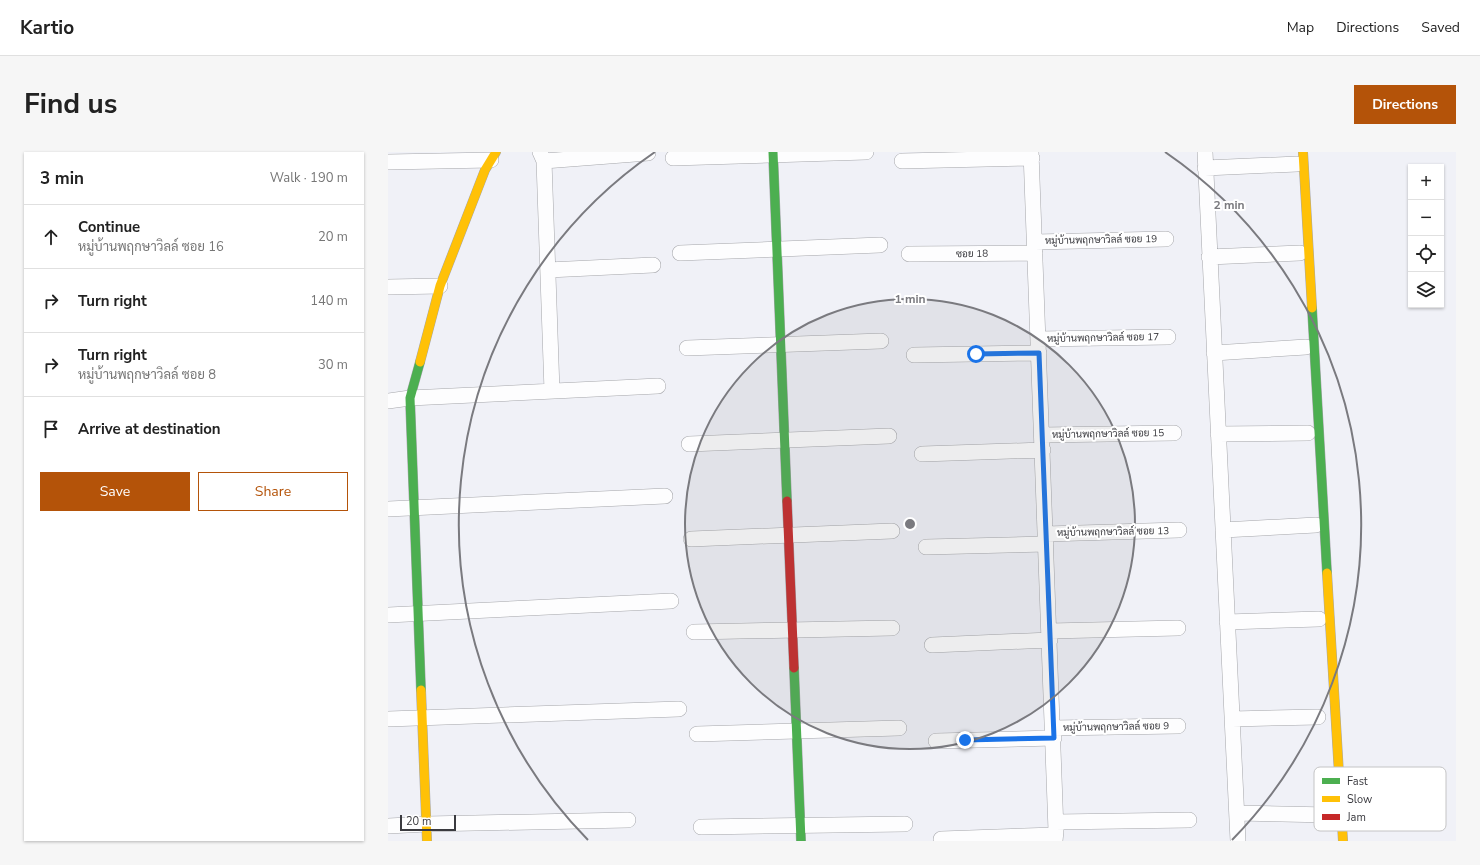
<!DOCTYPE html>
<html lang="en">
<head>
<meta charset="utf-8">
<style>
  :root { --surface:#fff; --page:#f6f6f6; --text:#222; --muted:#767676; --line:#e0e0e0; --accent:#b45309 }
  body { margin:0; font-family:"Nunito Sans",Sarabun,sans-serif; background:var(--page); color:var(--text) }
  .controls { position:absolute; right:12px; top:12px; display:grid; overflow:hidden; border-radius:0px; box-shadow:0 1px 3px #0004 }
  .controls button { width:36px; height:36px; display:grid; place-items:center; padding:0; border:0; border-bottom:1px solid var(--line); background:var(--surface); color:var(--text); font:20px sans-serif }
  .scale { position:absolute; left:12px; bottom:10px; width:56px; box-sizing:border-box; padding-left:4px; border:2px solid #3a3a3f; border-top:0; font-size:11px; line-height:14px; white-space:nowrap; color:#3a3a3f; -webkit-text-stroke:3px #fff; paint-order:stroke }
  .stop { position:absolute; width:12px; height:12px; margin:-9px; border:3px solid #1a73e8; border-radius:50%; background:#fff }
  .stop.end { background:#1a73e8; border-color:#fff; box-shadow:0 1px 4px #0008 }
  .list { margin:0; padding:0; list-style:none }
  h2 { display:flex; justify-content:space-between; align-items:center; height:52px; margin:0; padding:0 16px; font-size:17px }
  h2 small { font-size:13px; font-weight:400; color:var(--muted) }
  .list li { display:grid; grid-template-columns:26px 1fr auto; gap:12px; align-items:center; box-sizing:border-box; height:64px; padding:0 16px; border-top:1px solid var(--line) }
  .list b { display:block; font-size:15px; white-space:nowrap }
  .list p { margin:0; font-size:13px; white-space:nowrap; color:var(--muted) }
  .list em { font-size:13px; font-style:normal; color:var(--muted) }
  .actions { display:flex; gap:8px; padding:12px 16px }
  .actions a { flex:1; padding:9px 0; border:1px solid var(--accent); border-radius:0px; text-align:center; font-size:14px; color:var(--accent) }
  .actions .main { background:var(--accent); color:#fff }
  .icon { flex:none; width:22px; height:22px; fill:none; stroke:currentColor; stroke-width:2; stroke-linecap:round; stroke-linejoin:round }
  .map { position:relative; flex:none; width:1068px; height:689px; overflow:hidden; border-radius:0px }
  header { display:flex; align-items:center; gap:24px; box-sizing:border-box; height:56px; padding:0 20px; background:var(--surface); border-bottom:1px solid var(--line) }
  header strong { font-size:19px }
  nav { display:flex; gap:22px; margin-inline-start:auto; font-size:14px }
  .intro { display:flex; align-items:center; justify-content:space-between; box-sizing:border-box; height:96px; padding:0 24px }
  h1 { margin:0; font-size:28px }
  .button { padding:10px 18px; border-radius:0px; background:var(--accent); color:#fff; font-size:14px; font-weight:700 }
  main { display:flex; gap:24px; padding:0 24px }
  aside { flex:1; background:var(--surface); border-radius:0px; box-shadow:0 1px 3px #0004 }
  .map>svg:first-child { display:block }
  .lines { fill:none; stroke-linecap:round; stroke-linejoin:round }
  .street-casing { stroke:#a5a6aa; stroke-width:16 }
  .fast-casing { stroke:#a5a6aa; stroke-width:10 }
  .slow-casing { stroke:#a5a6aa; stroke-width:10 }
  .jam-casing { stroke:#a5a6aa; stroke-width:10 }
  .street { stroke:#fdfdfe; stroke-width:15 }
  .fast { stroke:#4caf50; stroke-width:9 }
  .slow { stroke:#ffc107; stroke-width:9 }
  .jam { stroke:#c62828; stroke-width:9 }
  .route { stroke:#1a73e8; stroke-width:5 }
  .ring { fill:none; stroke:#7a7a7f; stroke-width:2 }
  .labels { text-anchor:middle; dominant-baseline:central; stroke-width:4; stroke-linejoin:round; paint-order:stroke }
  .street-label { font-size:10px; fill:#3a3a3f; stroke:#fff }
  .key { fill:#fff; stroke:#c4c4c5; stroke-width:1 }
  .key-label { font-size:11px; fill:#3a3a3f }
  .centre { fill:#7a7a7f; stroke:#fff; stroke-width:2 }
  .ring-label { font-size:12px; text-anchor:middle; font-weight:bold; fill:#7a7a7f; stroke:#fff; stroke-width:4; stroke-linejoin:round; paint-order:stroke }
</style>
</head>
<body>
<header>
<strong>Kartio</strong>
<nav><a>Map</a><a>Directions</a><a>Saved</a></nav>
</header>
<div class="intro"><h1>Find us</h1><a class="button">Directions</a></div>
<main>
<aside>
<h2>3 min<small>Walk · 190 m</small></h2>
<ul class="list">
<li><svg class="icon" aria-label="ahead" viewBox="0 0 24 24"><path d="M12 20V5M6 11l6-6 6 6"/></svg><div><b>Continue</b><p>หมู่บ้านพฤกษาวิลล์ ซอย 16</p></div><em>20 m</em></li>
<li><svg class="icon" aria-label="right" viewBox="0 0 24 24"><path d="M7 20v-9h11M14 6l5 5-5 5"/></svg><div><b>Turn right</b></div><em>140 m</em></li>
<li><svg class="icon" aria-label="right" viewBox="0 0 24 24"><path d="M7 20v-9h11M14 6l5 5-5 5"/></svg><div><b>Turn right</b><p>หมู่บ้านพฤกษาวิลล์ ซอย 8</p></div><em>30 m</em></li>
<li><svg class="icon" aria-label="arrive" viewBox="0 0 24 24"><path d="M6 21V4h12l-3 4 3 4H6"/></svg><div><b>Arrive at destination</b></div></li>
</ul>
<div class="actions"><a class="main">Save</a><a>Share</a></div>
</aside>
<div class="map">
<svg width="1068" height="689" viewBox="0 0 1068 689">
  <rect width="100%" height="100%" fill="#f0f1f7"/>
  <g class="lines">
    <g class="street-casing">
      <path id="street" d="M152,0L156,9L164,239
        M643,0L668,679L667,689
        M817,0L850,689
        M285,6L478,0
        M156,9L260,1
        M514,9L644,6
        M0,10L103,8
        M817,16L909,12
        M647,90L778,87
        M292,101L492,93
        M521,102L647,101
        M821,105L912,101
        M160,118L265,113
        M0,135L52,134
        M650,187L780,185
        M299,196L493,189
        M826,201L918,195
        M526,203L651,201
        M0,249L22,246L270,234
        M830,282L920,281
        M654,283L786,281
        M301,292L501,284
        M534,302L655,298
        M0,357L277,344
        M835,378L928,373
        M658,382L791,378
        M303,387L504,379
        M538,395L658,392
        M0,463L283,449
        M839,470L931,467
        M662,479L790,476
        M306,480L504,476
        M544,493L662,488
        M0,567L291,557
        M844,567L930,565
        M665,576L790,574
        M309,582L511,576
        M548,589L666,586
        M849,661L941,663
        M668,670L801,668
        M0,674L39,672L240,668
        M313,675L517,672
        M553,687L667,683"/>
    </g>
    <g class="fast-casing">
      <path id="fast" d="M385,0L399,349
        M924,156L939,421
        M32,210L22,246L33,538
        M406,516L413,689"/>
    </g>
    <g class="slow-casing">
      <path id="slow" d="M915,0L924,156
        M32,210L52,134L97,18L108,0
        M939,421L955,689
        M33,538L39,689"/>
    </g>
    <g class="jam-casing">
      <path id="jam" d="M399,349L406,516"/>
    </g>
    <use href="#street" class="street"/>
    <use href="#fast" class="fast"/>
    <use href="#slow" class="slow"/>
    <use href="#jam" class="jam"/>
  </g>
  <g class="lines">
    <path class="route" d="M577,588L666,586L651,201L588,202"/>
  </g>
  <circle cx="522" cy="372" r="225" fill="#7a7a7f" fill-opacity=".12"/>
  <g class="ring">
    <circle cx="522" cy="372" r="225"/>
    <path d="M200 688A451 451 0 0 1 267 0M777 0A451 451 0 0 1 844 688"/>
  </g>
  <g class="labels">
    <g class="street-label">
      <text transform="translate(713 88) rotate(-1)">หมู่บ้านพฤกษาวิลล์ ซอย 19</text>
      <text transform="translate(584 102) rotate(-1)">ซอย 18</text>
      <text transform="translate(715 186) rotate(-1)">หมู่บ้านพฤกษาวิลล์ ซอย 17</text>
      <text transform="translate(720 282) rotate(-1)">หมู่บ้านพฤกษาวิลล์ ซอย 15</text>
      <text transform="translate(725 380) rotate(-1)">หมู่บ้านพฤกษาวิลล์ ซอย 13</text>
      <text transform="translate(728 575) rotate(-1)">หมู่บ้านพฤกษาวิลล์ ซอย 9</text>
    </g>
  </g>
  <rect x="926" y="615" width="132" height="64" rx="6" class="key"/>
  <rect x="934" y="626" width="18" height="6" fill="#4caf50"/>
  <rect x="934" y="644" width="18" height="6" fill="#ffc107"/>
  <rect x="934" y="662" width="18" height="6" fill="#c62828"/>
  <g class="key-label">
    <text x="959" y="633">Fast</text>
    <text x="959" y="651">Slow</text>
    <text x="959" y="669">Jam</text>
  </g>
  <circle cx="522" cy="372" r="6" class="centre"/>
  <g class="ring-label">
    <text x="841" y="57">2 min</text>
    <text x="522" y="151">1 min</text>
  </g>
</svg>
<div class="controls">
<button>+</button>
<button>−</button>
<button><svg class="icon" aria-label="locate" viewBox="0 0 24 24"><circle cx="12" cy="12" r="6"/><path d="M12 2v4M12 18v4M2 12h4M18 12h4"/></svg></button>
<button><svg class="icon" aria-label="layers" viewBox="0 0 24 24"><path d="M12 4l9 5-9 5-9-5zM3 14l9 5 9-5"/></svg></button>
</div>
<div class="scale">20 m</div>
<div class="stop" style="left:588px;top:202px"></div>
<div class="stop end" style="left:577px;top:588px"></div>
</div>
</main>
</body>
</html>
